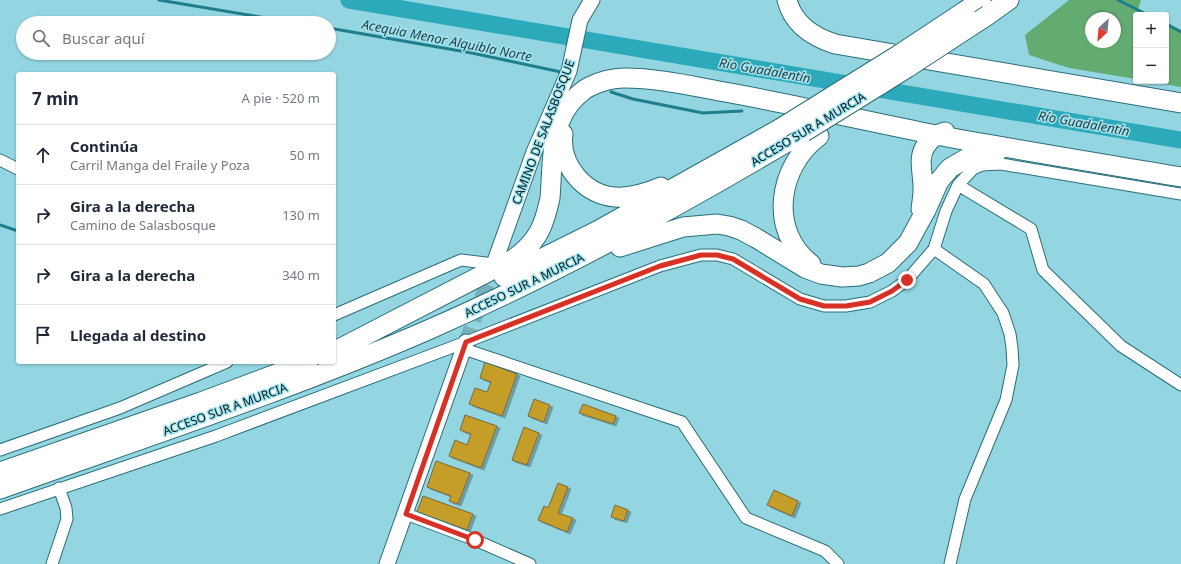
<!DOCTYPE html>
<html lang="es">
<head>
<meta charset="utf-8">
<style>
  :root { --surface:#fff; --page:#f6f6f7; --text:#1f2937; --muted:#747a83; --line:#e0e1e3 }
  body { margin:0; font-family:"Noto Sans",sans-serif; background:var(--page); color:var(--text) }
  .controls { position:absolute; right:12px; top:12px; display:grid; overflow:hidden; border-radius:4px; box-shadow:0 1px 3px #0004 }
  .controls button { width:36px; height:36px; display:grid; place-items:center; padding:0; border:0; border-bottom:1px solid var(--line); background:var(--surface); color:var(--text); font:20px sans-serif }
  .compass { position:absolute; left:1085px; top:12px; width:36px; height:36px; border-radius:50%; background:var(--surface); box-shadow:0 1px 3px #0004; rotate:206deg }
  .stop { position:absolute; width:12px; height:12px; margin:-9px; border:3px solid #d93025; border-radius:50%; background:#fff }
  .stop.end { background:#d93025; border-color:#fff; box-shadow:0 1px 4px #0008 }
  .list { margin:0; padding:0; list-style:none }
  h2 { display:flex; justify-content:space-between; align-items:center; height:52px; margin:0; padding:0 16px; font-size:17px }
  h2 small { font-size:13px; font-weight:400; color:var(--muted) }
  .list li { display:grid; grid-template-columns:26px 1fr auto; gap:12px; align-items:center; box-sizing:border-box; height:60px; padding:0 16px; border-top:1px solid var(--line) }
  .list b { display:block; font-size:15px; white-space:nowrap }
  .list p { margin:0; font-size:13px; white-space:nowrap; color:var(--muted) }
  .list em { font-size:13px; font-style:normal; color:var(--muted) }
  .icon { flex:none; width:22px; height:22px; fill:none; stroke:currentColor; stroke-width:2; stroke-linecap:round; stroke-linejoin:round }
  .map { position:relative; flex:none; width:1181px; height:564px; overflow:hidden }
  .search { position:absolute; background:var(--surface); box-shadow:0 1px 3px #0004; left:16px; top:16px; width:320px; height:44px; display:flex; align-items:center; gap:10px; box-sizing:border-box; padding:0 14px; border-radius:22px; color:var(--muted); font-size:15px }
  .panel { position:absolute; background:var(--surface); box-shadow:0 1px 3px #0004; left:16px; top:72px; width:320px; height:292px; border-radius:4px }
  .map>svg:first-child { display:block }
  .green { fill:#62ac71; fill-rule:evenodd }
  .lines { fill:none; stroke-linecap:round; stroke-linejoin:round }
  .stream { stroke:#1f7e8c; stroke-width:3 }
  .river { stroke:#2caabb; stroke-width:17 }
  .building { fill:#c59e2b; stroke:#7a6839; filter:url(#shadow) }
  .secondary-tunnel { stroke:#76b0ba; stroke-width:15; stroke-dasharray:15 8; stroke-linecap:butt }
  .street-casing { stroke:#2a6d78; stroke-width:13 }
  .secondary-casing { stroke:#2a6d78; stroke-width:17 }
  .highway-casing { stroke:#2a6d78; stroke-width:21 }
  .street { stroke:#fff; stroke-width:11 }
  .secondary { stroke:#fff; stroke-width:15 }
  .highway { stroke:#fff; stroke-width:19 }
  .highway-bridge-casing { stroke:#2a6d78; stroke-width:21; stroke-linecap:butt }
  .highway-bridge { stroke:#fff; stroke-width:19 }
  .route { stroke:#d93025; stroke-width:5 }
  .labels { text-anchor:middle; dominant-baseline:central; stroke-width:3; stroke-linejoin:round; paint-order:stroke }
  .street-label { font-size:12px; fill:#00191e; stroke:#a0e3ee }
  .water-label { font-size:13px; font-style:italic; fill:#274146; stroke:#a0e3ee }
</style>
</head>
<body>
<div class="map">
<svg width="1181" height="564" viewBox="0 0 1181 564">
  <defs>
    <filter id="shadow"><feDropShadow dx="3" dy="2" stdDeviation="0" flood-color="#0004"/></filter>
  </defs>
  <rect width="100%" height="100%" fill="#93d6e1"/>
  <path class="green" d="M1069,0H1141L1138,10L1150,15H1136V79L1069,68L1029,55L1025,35ZM1091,18H1115V42H1091Z
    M1166,22L1181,30V87L1145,81H1166Z"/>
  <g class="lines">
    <path class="stream" d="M159,0L296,23
      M1118,0L1148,15
      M1166,24L1181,32
      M329,28L472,53L561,72
      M611,92L633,99L703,113L742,111
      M0,225L18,231"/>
    <path class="river" d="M349,0L1181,140"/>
  </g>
  <path class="building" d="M485,362L517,374L502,416L469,404L475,388L487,392L491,382L480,378Z
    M534,399L550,405L544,422L528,416Z
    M583,404L616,416L613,424L579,413Z
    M465,415L497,426L481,468L449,456L455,440L467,445L471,434L460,430Z
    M524,427L539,433L527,465L512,460Z
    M436,461L470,473L458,504L449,501L451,496L427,487Z
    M558,483L568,487L558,513L573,518L567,532L538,520L544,506L548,508Z
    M774,490L798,501L792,516L767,505Z
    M423,496L473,514L467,530L417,512Z
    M615,505L628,510L624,521L611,517Z"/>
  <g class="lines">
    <path class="secondary-tunnel" d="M466,342L494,264"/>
    <g class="street-casing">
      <path id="street" d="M0,160L18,169
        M958,185L1031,229L1043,270L1121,346L1181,385
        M934,249L984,284L1003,313L1010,334L1012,348L1013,365L1006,400L965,499L950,564
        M334,315L461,260L494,264
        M464,349L682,422L746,518L825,551L838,564
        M0,450L120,408L227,362
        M0,509L216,436L466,342L660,266L701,255H717L733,259L800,299L824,306H846L870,302L892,291L907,280L934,249L946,211L958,185L973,169L982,165L1001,164L1181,194
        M406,514L475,540L530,564
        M52,564L67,519L66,508L59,488"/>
    </g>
    <g class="secondary-casing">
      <path id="secondary" d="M494,264L534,152L569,71L580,20L592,0
        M387,564L466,342"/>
    </g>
    <g class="highway-casing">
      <path id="highway" d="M787,0C793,24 813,37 835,44L1181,103
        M965,11L981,0
        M988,15L1009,0
        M563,134C559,164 584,195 615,197C630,198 647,193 661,187
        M921,209C922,202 923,196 923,190C924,174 916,158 927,144C932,137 937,134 945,132
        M620,247L683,227L717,224L729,226L741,230L756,238L805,268L821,274L842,277L859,276L869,273L888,263L908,243L926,210L939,181L950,168L974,154L997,152
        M811,264C768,231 778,166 819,136
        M504,277L597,231L781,128
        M339,349L515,258C538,241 544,226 550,198C553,164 549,121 577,96C581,93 584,89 589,87C599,82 612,78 624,78C657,78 692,86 725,92C796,105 866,121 936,135C1018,150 1099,163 1181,177
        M0,472L201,402L308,362
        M0,489C143,438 288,391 428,330C558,273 682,205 804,132"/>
    </g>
    <use href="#street" class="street"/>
    <use href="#secondary" class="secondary"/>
    <use href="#highway" class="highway"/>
    <g class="highway-bridge-casing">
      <path id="highway-bridge" d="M781,128L900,54L965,11
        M804,132L907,68L988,15"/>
    </g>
    <use href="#highway-bridge" class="highway-bridge"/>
  </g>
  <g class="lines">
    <path class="route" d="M475,540L406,514L466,342L660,266L701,255H717L733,259L800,299L824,306H846L870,302L892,291L907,280"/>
  </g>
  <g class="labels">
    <g class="street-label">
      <text transform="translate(808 129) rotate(-31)">ACCESO SUR A MURCIA</text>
      <text transform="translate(543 132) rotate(-69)">CAMINO DE SALASBOSQUE</text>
      <text transform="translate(524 285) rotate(-26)">ACCESO SUR A MURCIA</text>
      <text transform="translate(225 409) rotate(-20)">ACCESO SUR A MURCIA</text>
    </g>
    <g class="water-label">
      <text transform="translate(447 40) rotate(11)">Acequia Menor Alquibla Norte</text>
      <text transform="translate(765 70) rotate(10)">Río Guadalentín</text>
      <text transform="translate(1084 123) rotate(10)">Río Guadalentín</text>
    </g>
  </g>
</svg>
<div class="controls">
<button>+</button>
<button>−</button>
</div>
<svg class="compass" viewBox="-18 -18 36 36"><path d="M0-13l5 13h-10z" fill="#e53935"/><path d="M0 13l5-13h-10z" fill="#747a83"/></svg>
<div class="stop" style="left:475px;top:540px"></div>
<div class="stop end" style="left:907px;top:280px"></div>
<div class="search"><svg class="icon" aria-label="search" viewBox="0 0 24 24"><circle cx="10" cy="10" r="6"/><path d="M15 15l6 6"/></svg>Buscar aquí</div>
<section class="panel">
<h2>7 min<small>A pie · 520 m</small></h2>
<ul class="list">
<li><svg class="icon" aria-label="ahead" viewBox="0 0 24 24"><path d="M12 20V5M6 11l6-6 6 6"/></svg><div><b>Continúa</b><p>Carril Manga del Fraile y Poza</p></div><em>50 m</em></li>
<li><svg class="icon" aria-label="right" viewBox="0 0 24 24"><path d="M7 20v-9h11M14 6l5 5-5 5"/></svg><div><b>Gira a la derecha</b><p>Camino de Salasbosque</p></div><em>130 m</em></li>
<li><svg class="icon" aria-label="right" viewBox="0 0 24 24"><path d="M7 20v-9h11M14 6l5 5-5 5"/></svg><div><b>Gira a la derecha</b></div><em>340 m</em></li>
<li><svg class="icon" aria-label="arrive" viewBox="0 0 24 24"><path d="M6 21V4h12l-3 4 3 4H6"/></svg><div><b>Llegada al destino</b></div></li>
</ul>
</section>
</div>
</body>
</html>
